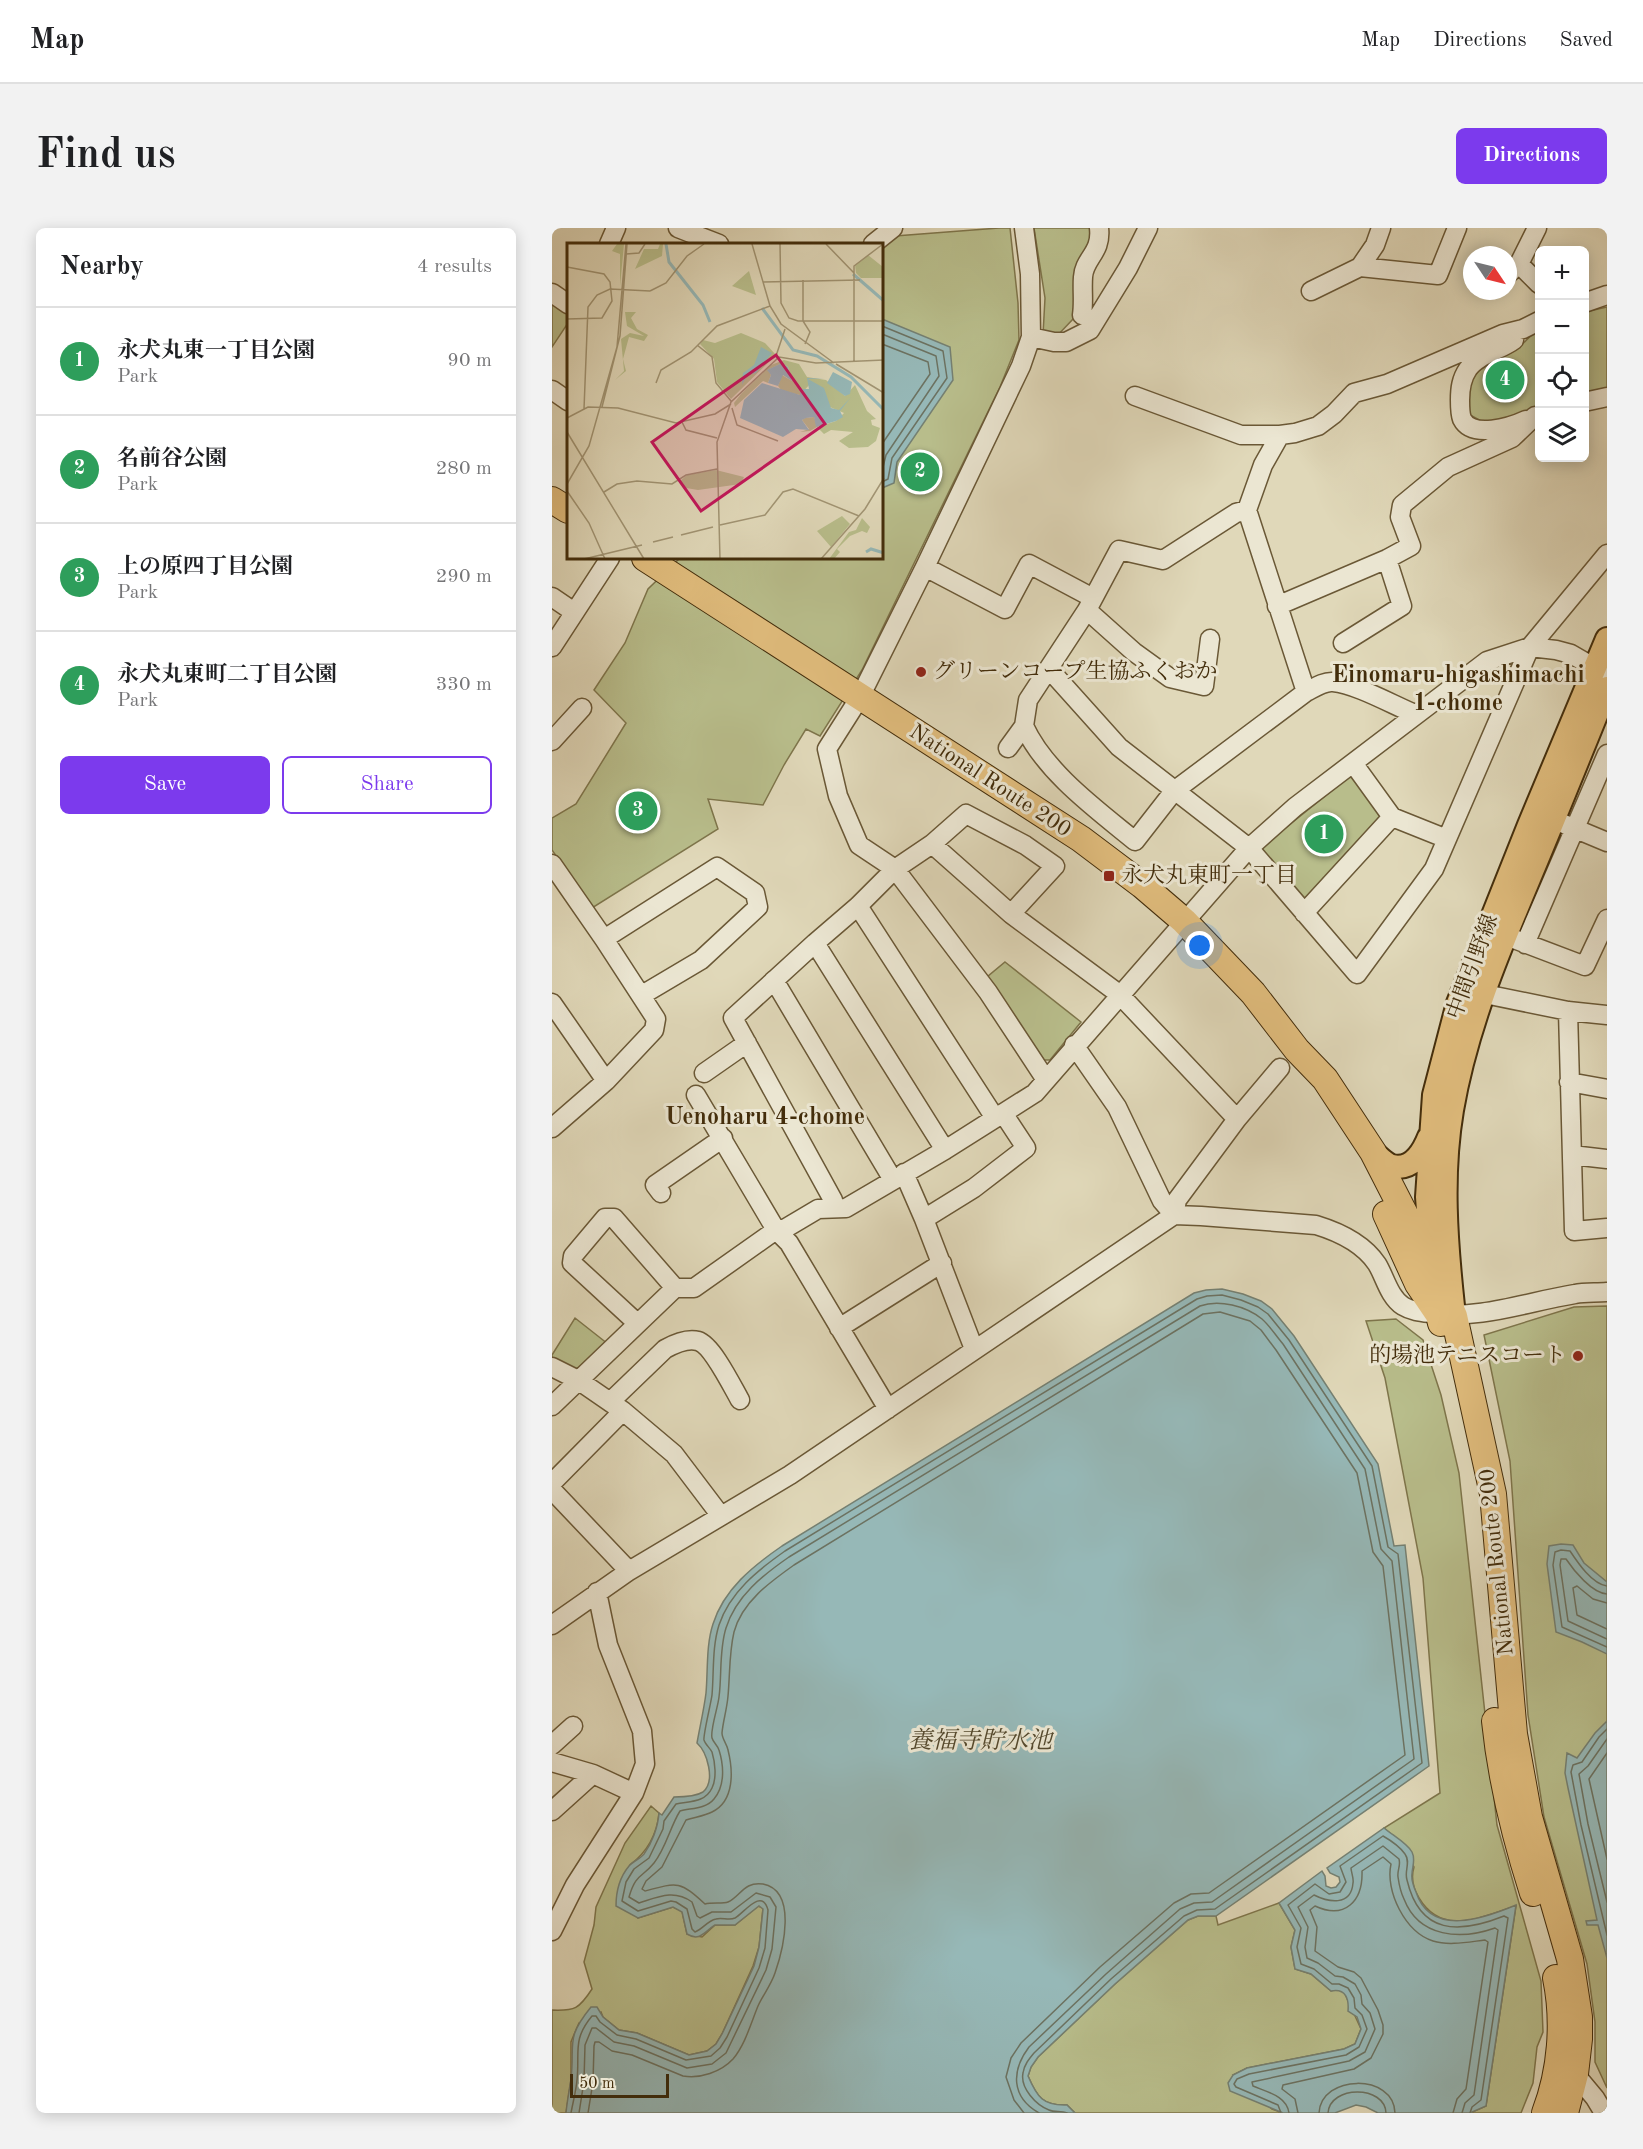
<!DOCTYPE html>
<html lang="en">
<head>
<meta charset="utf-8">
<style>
  :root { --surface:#fff; --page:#f2f2f2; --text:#202124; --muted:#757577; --line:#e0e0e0; --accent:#7c3aed }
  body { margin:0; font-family:"Old Standard TT","Noto Serif JP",serif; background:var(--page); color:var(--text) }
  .controls { position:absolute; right:18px; top:18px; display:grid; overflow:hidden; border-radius:9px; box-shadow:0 3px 15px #0003 }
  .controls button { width:54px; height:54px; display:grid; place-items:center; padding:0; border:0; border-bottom:2px solid var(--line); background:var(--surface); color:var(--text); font:30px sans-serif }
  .compass { position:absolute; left:911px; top:18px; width:54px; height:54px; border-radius:50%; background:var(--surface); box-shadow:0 3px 15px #0003; rotate:125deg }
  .scale { position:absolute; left:18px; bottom:15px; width:99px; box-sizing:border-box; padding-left:6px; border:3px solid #432d0b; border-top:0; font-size:16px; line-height:21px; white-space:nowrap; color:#432d0b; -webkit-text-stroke:4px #ebe6d2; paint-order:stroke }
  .you { position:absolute; left:648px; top:718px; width:21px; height:21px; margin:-15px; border:4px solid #fff; border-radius:50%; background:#1a73e8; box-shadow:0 0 0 9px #1a73e833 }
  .badge { display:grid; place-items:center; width:39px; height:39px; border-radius:50%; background:var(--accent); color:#fff; font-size:20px; font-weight:700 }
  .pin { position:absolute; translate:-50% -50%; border:3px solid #fff; box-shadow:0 2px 6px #0006 }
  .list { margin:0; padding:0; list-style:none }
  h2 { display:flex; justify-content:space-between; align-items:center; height:78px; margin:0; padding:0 24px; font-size:26px }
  h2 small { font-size:20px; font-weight:400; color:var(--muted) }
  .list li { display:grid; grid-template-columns:39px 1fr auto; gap:18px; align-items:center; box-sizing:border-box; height:108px; padding:0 24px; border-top:2px solid var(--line) }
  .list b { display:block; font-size:22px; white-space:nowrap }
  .list p { margin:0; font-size:20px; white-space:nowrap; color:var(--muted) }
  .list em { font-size:20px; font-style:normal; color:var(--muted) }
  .actions { display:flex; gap:12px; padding:18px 24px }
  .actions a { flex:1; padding:14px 0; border:2px solid var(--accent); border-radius:9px; text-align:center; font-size:21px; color:var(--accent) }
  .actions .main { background:var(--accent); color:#fff }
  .icon { flex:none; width:33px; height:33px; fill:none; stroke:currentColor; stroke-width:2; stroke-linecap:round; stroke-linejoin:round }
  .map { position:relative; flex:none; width:1055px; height:1885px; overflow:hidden; border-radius:9px }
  header { display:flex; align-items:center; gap:36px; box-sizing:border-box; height:84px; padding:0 30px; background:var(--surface); border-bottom:2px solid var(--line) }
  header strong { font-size:28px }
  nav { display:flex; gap:33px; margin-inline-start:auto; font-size:21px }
  .intro { display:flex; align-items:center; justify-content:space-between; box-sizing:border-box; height:144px; padding:0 36px }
  h1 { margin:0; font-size:42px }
  .button { padding:15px 27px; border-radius:9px; background:var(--accent); color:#fff; font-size:21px; font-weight:700 }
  main { display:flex; gap:36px; padding:0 36px }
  aside { flex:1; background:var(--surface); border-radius:9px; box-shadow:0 3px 15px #0003 }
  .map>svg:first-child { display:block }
  .green { fill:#b8bd8b; stroke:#7e754b; stroke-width:1.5 }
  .water { fill:#96b8b7; stroke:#758072; stroke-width:1.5 }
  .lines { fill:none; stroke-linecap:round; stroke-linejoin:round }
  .shore { stroke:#6c7261; stroke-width:1.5 }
  .minor-casing { stroke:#6a5836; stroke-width:21 }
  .major-casing { stroke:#432d0b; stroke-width:26 }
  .highway-casing { stroke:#432d0b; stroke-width:28 }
  .minor { stroke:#ebe6d2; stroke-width:18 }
  .major { stroke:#e0bc7c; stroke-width:22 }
  .highway { stroke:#e0bc7c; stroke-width:26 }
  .poi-dot { fill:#8f2418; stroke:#ebe6d2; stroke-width:2 }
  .labels { text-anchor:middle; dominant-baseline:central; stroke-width:6; stroke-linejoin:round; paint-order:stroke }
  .poi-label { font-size:22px; fill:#432d0b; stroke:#ebe6d2; text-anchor:start }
  .street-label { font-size:22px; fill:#432d0b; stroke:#ebe6d2 }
  .neighbourhood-label { font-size:24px; font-weight:bold; fill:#432d0b; stroke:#ebe6d2 }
  .water-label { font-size:24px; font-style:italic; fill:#54492d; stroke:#ebe6d2 }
  .inset-river { fill:none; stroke:#96b8b7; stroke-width:3 }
  .inset-road { fill:none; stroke:#a19473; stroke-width:1.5 }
  .view { fill:#c2185b; fill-opacity:0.15; stroke:#c2185b; stroke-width:3 }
  .inset-edge { fill:none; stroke:#432d0b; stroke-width:3 }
</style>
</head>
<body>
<header>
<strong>Map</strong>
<nav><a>Map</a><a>Directions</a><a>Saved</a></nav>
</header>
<div class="intro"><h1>Find us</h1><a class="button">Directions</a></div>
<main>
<aside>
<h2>Nearby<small>4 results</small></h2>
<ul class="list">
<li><span class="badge" style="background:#2e9e5b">1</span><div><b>永犬丸東一丁目公園</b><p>Park</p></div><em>90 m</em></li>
<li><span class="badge" style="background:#2e9e5b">2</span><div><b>名前谷公園</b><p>Park</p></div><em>280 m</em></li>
<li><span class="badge" style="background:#2e9e5b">3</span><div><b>上の原四丁目公園</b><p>Park</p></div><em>290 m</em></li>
<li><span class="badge" style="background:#2e9e5b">4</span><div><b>永犬丸東町二丁目公園</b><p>Park</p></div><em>330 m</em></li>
</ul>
<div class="actions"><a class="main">Save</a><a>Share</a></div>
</aside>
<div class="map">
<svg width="1055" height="1885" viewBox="0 0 1055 1885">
  <rect width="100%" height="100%" fill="#e0d8b9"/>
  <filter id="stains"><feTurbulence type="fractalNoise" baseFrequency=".00333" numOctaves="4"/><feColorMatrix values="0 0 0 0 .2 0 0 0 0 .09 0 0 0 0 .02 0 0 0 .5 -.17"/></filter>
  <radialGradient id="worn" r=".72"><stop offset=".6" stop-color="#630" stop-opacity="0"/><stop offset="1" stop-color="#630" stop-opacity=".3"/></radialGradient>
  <path class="green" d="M447,0H458L466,75L467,112L448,159L310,442L268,508L254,501L232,537L211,577L156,571L166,601L40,680L0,622V590L24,576L74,495L42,462L73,415L96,361L128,330H330V21L343,8Z
    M482,0H540L525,82L521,91L504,109L491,107L493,70Z
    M0,73L16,83V95L0,119Z
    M1055,79V162L1033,167V84Z
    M987,102V180L963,190L931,194L918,187C917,179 914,167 916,159C921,134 948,133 966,120C974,114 978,106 987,102Z
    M797,549L802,550L830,587L755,670L749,671L710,627L711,618Z
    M453,734L529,794L498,832H492L435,749Z
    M1055,1078V1860L1043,1834V1794L1035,1736L992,1589L976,1487L958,1233L932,1107L1022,1079Z
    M23,1090L56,1116L26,1147L0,1132V1127Z
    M844,1091L871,1112L889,1167L907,1245L945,1597L989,1753L991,1804L985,1819L981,1855L969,1885H918L934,1878L964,1678C930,1688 891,1710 867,1670C861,1660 859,1649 862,1639L848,1613L832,1600L888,1565L871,1350L833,1150L814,1093Z
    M99,1578L107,1585C105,1607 95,1624 78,1637L86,1690L121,1679L130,1683L135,1706L150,1709L163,1697H183L206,1678L211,1680L207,1719L201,1738L170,1806L164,1816L155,1823L137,1827L85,1805L67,1802L51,1789L49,1784L27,1795L21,1809L19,1814V1852L14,1885H0V1782C23,1783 27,1781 40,1761L32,1734L42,1697L44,1679L73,1615Z
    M727,1675L743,1702L739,1719L743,1741L759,1746L779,1763L785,1761L792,1764L809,1801L803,1816L792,1821L695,1840L681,1847L720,1881L731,1885H523L515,1877C491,1878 485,1869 476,1848L479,1839L486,1829L563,1756L636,1692L646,1688H664L666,1697Z"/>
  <path class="water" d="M330,91L398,119L401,152L345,234L342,255L330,260Z
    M670,1061L691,1066L709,1073L720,1081L742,1108L826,1236L842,1318L853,1317L877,1538L664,1688H646L636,1692L563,1756L486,1829L479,1839L476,1848C485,1869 491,1878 515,1877L523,1885H14C15,1874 17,1863 19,1851C23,1815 13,1811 39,1779H45L51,1789L67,1802L85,1805L137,1827L155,1823L164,1816L170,1806L202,1738L207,1719L211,1681L207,1678L183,1697H163C152,1704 148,1714 135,1706L130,1684L121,1679L86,1690L64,1678C64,1663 67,1650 77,1638C81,1633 88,1631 92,1626C100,1615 106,1599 107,1585L110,1587L122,1569C130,1569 143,1569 151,1564C164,1553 155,1524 145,1515C148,1498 152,1481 154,1465C156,1442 154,1417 161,1396C172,1361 201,1338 230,1318L642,1065L654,1062Z
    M1009,1316L1021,1317L1032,1335L1055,1354V1426L1030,1414L1004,1404L995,1336L997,1318Z
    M1055,1493V1730L1046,1697H1035L1034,1693L1045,1692L1016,1560L1013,1545L1015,1525L1025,1530L1043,1505Z
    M832,1600C840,1607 855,1615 860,1624C864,1632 860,1639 860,1646C859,1651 862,1660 864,1664C879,1710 933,1690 964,1677L934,1878L918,1885H826L814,1879L804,1877L783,1885H731L678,1863L676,1855L681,1847L695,1840L792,1821L803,1816L809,1801L805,1789L796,1783C797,1771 794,1760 779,1763L759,1746L743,1741L739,1719L743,1702L727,1675L770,1643L773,1648L774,1658L779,1660L784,1659L788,1654L787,1649L778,1645L775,1640Z"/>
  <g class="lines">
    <path class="shore" d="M330,98L391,123L395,150L340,230L336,251L330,254
      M330,106L384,128L387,148L334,227L330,243
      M330,116L376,134L378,146L330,216
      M1055,1358C1040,1356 1026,1335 1018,1323L1009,1322L1003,1324L1001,1337L1010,1399L1055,1419
      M1055,1366C1040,1365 1022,1343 1014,1331H1009L1008,1337L1016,1393L1055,1411
      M1055,1375L1041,1371L1025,1358L1021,1360L1025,1387L1055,1401
      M1055,1501L1047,1509L1030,1534L1021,1537L1019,1544L1029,1597L1055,1707
      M1055,1511L1036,1538L1027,1546L1036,1596L1055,1674
      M1055,1525L1037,1551L1055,1631
      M19,1885C21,1874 24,1863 25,1852C28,1824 20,1812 40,1788H44L48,1794L65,1807L84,1811L134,1832L159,1828L168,1820L175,1809L207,1740L213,1720L216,1682C210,1659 192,1685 183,1690C177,1693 170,1689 164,1691C155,1693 151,1701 143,1704L140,1701L135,1681L124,1674L119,1673L86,1683L70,1673L74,1654L82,1641L97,1630L111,1601L112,1593L124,1576C137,1573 153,1575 160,1560C165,1550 163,1534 160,1524C158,1520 153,1516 152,1512C151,1507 159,1475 160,1467C162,1444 160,1419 167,1397C178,1364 206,1342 233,1323L645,1071L655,1068L670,1067L689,1072L706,1079L716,1086L737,1112L820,1238L836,1319L846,1326L870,1535L663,1681L645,1682L632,1688L559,1751L482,1825C477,1831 472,1837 471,1845C468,1860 484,1877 497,1882C503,1885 509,1882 515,1885
      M27,1885L32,1853L33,1817L40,1800H44L62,1814L82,1818L135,1840L160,1836L174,1825L214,1742L220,1721L224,1679L218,1669L204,1665L179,1684H160L148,1690L145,1688L140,1674C122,1661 106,1669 87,1675L77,1669C84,1645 90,1650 102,1635C114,1620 118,1599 128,1583C139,1580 154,1581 162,1571C173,1558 172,1538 167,1522C166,1518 161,1514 160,1510C158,1502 166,1479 167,1469C170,1447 167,1422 174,1400C184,1368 211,1347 237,1329L648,1078C667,1071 694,1078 710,1091C718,1098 724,1108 731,1116L813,1241L829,1321L840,1333L862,1531L660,1674L642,1675L628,1681L554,1746L477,1819C459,1843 459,1869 487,1885
      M36,1885L41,1854L42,1818L43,1814H47L60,1823L80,1827L131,1848C148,1851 169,1844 181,1831C193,1817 199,1795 206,1778C211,1767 219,1757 223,1745C231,1722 246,1663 211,1656C192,1653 188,1669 176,1674C171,1676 160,1674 153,1676C128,1653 126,1654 93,1663L90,1661L94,1653L110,1639L134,1592C143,1589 152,1588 160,1584C183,1573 181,1542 176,1522C175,1516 170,1511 170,1505C171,1493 175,1481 176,1468C178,1447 177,1425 182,1404C190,1374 218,1354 242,1337L651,1086L668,1084L698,1093L709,1102L724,1122L805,1245L821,1324L831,1338L853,1527L657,1665L639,1666L622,1675L548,1739L469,1815L459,1830L454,1849L462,1872L472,1885
      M729,1885L726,1877L684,1859L682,1856L685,1851L697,1846L794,1827L807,1819L815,1801L810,1787L803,1780L802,1770L796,1760L787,1756H780L762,1741L749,1736L745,1719L749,1700L736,1677L763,1656L777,1666L788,1664L794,1654L788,1638L831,1608C838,1612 848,1619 853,1626C859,1634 852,1643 855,1652C868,1707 907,1706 952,1688L956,1690L929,1872L920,1879L918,1885
      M737,1885C735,1868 715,1864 701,1858L700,1854L797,1833L813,1824L823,1801L818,1785L810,1776L809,1767L803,1756L791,1749L783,1748L766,1735L755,1730L753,1719L756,1699L746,1679L762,1667C776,1674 799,1679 801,1655C802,1650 799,1644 799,1640L831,1618L847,1631C849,1638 845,1642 846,1649C847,1656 849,1665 852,1671C867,1710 909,1712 943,1700L946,1702L922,1867L913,1875L910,1885
      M746,1885L743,1871L730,1861L731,1857L802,1841L819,1830L831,1806V1797L826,1782L809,1750L802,1744L786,1739L763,1723L765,1699L758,1682L763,1678C793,1692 811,1673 810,1643L831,1629L839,1636C833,1663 853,1704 881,1713C897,1718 916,1714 933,1712L936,1714L914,1861L905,1871L901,1885
      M767,1885C769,1846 842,1845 843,1885
      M776,1885C778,1857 833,1857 834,1885"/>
    <g class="minor-casing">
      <path id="minor" d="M126,0L167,16
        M472,0L478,46L479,109L469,138L373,339L308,469L275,521L286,568L307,617L343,641L436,764L494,852
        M57,16L64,0
        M321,16L341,0
        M967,36L987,56
        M808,39L886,47L905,0
        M956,46L967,36L985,0
        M759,63L808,39L823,17L829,0
        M0,65L16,76
        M1032,75L1055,67
        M530,87C532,74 530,62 531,49C532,30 550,25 547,0
        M479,109L502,114H514L538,102L576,40L596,0
        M962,112C949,122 925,127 916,141C909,151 908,161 908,172C908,177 908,186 910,191C920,211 959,199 974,192
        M0,162L16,173
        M583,168L689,207H728
        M1032,174L1055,169
        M695,282L754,464
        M373,339L453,381L477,336L541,370
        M0,369L22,384
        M725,378L835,331L859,318L848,289L850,277L896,239L960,210L983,188
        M535,382L582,424L618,450L652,458L658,411
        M791,415L850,378L835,331
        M0,419L58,330
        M497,441L567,519L697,620L805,746L882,641L978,419L1055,326
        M472,498C493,544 544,581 583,613L622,563L754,464C762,460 772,453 781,454C804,456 841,477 863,486
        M0,513L30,480
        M456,520L472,498L476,472L535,382L567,322L611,332L684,285L695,282L711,237L728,207L743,205L766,198L782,186L802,165L835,156L951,106L971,101L987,93
        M801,535L840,589L895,611
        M1012,596L1055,614
        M380,616L414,586L473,617L503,638L459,686
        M0,636L52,711L104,791L102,802L54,853L0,900
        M306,678L443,890
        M752,685L840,589
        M52,711L165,639L203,665L206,679L149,732L90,767
        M962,711L1033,738L1055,691
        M263,715L393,922
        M973,716L1055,526
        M222,752L341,952
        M918,763L1016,783L1055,787
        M0,775L54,853
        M1016,783L1022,1003L1055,1000
        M522,817L565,879L610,973L622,987
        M152,845L195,815
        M1017,854L1055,861
        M144,867L224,1002L237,1015L336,1181
        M1020,927L1055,931
        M352,945L372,991
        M109,965L103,957L171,910
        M281,980V972L181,790L263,715L306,678L343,641L380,616L459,686L567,766L685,891
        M622,987L625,972L685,891L728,840
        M85,1095L20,1035L21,1028L53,990H62L123,1060
        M287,1100L390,1035
        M422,1121L372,991L422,960L474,920L451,885
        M0,1139L26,1152L71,1183L122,1226L169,1288
        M58,1174L113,1121C122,1116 135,1110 146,1113C160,1117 180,1158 188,1172
        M0,1178L123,1060H142L224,1002L234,1000L266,981L294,980L393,922L483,865L697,620L743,579L935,433L978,419L1004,422L1019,426L1055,447
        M0,1255L71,1183
        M0,1262L77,1343
        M0,1397L77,1343L238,1247L622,987L649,988L764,997C787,1004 811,1015 825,1036C833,1049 837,1069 851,1078C859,1083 869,1084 878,1085C928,1092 974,1074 1023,1066C1033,1064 1044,1065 1055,1064
        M0,1517L21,1498
        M0,1534L41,1546L82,1565
        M0,1583L41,1546
        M0,1703L23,1657L82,1565L93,1536L90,1503L56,1417L45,1364
        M1014,1845L1023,1846L1043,1870L1052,1885"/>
    </g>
    <g class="major-casing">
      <path id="major" d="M821,924C826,928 833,936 840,938C860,943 871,924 877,909
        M880,1034L875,969L882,867L906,775L977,597L1055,411
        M901,1078C894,1013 889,947 900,882C914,800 947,722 979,646C1005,584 1030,522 1055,460"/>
    </g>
    <g class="highway-casing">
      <path id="highway" d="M0,272L16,282
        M93,330L529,611L590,657L632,693L701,765L745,822L773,851L821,924L881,1041L902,1088L941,1266L962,1506L977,1589L1018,1731L1027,1789V1811L1023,1846L1013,1885
        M834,986L866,1056L887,1087L889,1095
        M943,1493C949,1552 963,1609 981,1665
        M993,1885C1009,1843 1013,1794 1004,1750"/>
    </g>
    <use href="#minor" class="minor"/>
    <use href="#major" class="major"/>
    <use href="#highway" class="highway"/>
  </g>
  <g class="poi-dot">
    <circle cx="369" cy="444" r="6"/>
    <rect x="551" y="642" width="12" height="12" rx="3"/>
    <circle cx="1026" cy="1128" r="6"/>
  </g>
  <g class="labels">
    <g class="poi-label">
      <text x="381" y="444">グリーンコープ生協ふくおか</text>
      <text x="569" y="648">永犬丸東町一丁目</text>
      <text x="1014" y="1128" text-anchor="end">的場池テニスコート</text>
    </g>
    <g class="street-label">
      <text transform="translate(438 553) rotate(33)">National Route 200</text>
      <text transform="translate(921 739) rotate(-70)">中間引野線</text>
      <text transform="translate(945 1334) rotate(-96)">National Route 200</text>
    </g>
    <g class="neighbourhood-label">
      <text x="906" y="448">Einomaru-higashimachi<tspan x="906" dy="28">1-chome</tspan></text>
      <text x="213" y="890">Uenoharu 4-chome</text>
    </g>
    <g class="water-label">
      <text x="428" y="1514">養福寺貯水池</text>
    </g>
  </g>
  <g transform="translate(15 15)">
    <rect width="316" height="316" fill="#e0d8b9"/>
    <path d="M50,1H57L53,43V11L45,8ZM93,1H96L95,13L68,26L77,6H91ZM301,12L316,24V35H294L289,30L288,22ZM182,28L189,52L165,43ZM58,69H69L64,75L70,86L81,92L77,98L62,94L56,116L59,128L48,137L57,128L54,96L63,90L77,93L60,83ZM174,90L198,100L209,112L164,156L150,139L147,116L133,101L136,97L148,100ZM217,117L232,121L240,134L259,137L278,153L288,142L300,168L309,176L304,177L305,182L313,185L309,198L301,204L282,205L272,198L286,189L264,187L257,191L250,184L243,188L233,189L242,186L235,177L238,175L247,174L251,184L269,178L277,170L263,164L254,144L243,141L233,152L215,148L211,143L215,132L225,138L221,124L215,120L201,127L204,132L201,140L196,138L168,164L167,160L174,151L204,122ZM149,227L177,234L174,241L131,247L119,245L113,238L120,232ZM275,273L283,281L264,304L250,288ZM295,275L303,284L300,290L295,288L283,293L270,306L273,309L267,316H262L282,289L289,287Z" fill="#b8bd8b"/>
    <path d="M194,104L205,110L189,130L180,132L175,142L176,130L187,122ZM215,120L221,124L225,138L216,132L211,143L201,140L204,132L200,127ZM266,129L285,139L283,151L278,153L260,140ZM261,131L257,135L241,136L257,145L264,165L272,167L284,154L273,168L276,174L269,178L249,184L247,174L239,175L235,177L242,187L229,186L216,194L173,175L177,157L195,140L233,152L234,146H242L240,135H257Z" fill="#96b8b7"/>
    <path class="inset-river" d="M99,1L102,19L136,62L143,79M286,31L317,58M195,65L226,107L250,113L284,134L317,167M299,309L304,306L317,310"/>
    <path class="inset-road" d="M185,1L203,63L214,81L267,120M213,1L214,60L222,75L231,78H317M259,1L287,30M59,11L72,10L78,1M0,24L37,31L43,39L45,58L35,75L0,76M236,37V78L243,89L238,101M196,39L293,37M83,48L99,40L120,13L137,1M130,102L145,114L149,140L164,158M209,113L218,86M287,118V23L316,1M269,121L317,150M89,140L94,127L124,109L150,83L203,63M35,164L53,93L60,1M165,165L170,182L211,198M17,166L21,64L30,52L43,46L83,48M0,175L21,164L51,165L109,180L148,171L164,161M115,179L119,187L150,195M0,189L77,316M0,241L22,203L50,104L59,1M0,248L22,280L38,316M37,249L50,241L70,238L105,241L119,232L150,226M153,282L198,272L216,249L226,246L292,273M114,292L146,284M86,299L106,294M17,316L75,302M153,316L150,199L164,159L212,114L249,120L317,117M254,316L298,266L317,235"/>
    <path class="view" d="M209,112L258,181L134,268L85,199Z"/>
    <rect width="316" height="316" class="inset-edge"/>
  </g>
  <rect width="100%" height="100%" filter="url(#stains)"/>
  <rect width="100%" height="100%" fill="url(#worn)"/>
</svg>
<div class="controls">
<button>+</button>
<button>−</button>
<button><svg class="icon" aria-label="locate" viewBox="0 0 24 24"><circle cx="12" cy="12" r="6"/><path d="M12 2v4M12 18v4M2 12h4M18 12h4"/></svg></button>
<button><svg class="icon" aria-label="layers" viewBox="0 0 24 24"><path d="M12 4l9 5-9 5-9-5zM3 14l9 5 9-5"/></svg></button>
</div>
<svg class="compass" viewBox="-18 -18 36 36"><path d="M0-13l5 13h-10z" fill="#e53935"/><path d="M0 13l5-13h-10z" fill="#757577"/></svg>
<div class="scale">50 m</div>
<div class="you"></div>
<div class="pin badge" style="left:772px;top:606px;background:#2e9e5b">1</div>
<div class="pin badge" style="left:368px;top:244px;background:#2e9e5b">2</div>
<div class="pin badge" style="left:86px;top:583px;background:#2e9e5b">3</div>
<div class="pin badge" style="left:953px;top:152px;background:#2e9e5b">4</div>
</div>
</main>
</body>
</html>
